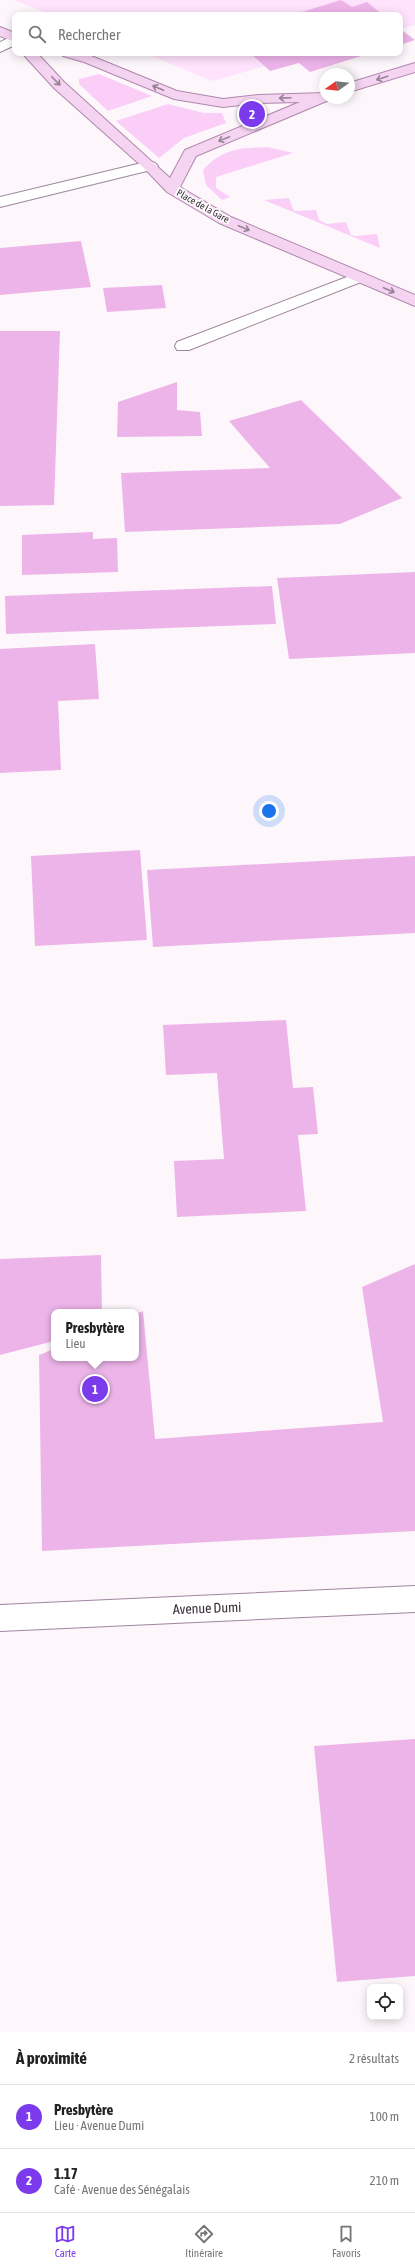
<!DOCTYPE html>
<html lang="fr">
<head>
<meta charset="utf-8">
<style>
  :root { --surface:#fff; --page:#f2f2f2; --text:#222; --muted:#767676; --line:#e0e0e0; --accent:#7c3aed }
  body { margin:0; font-family:"Asap Condensed",sans-serif; background:var(--page); color:var(--text) }
  .controls { position:absolute; right:12px; bottom:12px; display:grid; overflow:hidden; border-radius:8px; box-shadow:0 2px 10px #0003 }
  .controls button { width:36px; height:36px; display:grid; place-items:center; padding:0; border:0; border-bottom:1px solid var(--line); background:var(--surface); color:var(--text); font:20px sans-serif }
  .compass { position:absolute; left:319px; top:68px; width:36px; height:36px; border-radius:50%; background:var(--surface); box-shadow:0 2px 10px #0003; rotate:255deg }
  .you { position:absolute; left:269px; top:811px; width:14px; height:14px; margin:-10px; border:3px solid #fff; border-radius:50%; background:#1a73e8; box-shadow:0 0 0 6px #1a73e833 }
  .badge { display:grid; place-items:center; width:26px; height:26px; border-radius:50%; background:var(--accent); color:#fff; font-size:13px; font-weight:700 }
  .pin { position:absolute; translate:-50% -50%; border:2px solid #fff; box-shadow:0 1px 4px #0006 }
  .popup { position:absolute; left:51px; top:1309px; width:88px; height:52px; box-sizing:border-box; display:grid; place-content:center; border-radius:8px; background:var(--surface); filter:drop-shadow(0 1px 3px #0005); font-size:13px; white-space:nowrap; color:var(--muted) }
  .popup b { font-size:15px; color:var(--text) }
  .popup::after { content:''; position:absolute; left:50%; top:100%; margin-left:-8px; border:8px solid transparent; border-top-color:var(--surface) }
  .list { margin:0; padding:0; list-style:none }
  h2 { display:flex; justify-content:space-between; align-items:center; height:52px; margin:0; padding:0 16px; font-size:17px }
  h2 small { font-size:13px; font-weight:400; color:var(--muted) }
  .list li { display:grid; grid-template-columns:26px 1fr auto; gap:12px; align-items:center; box-sizing:border-box; height:64px; padding:0 16px; border-top:1px solid var(--line) }
  .list b { display:block; font-size:15px; white-space:nowrap }
  .list p { margin:0; font-size:13px; white-space:nowrap; color:var(--muted) }
  .list em { font-size:13px; font-style:normal; color:var(--muted) }
  .icon { flex:none; width:22px; height:22px; fill:none; stroke:currentColor; stroke-width:2; stroke-linecap:round; stroke-linejoin:round }
  .map { position:relative; flex:none; width:415px; height:2032px; overflow:hidden }
  .search { position:absolute; background:var(--surface); box-shadow:0 2px 10px #0003; left:12px; right:12px; top:12px; height:44px; display:flex; align-items:center; gap:10px; box-sizing:border-box; padding:0 14px; border-radius:8px; color:var(--muted); font-size:15px }
  .sheet { height:180px; background:var(--surface) }
  nav { display:flex; justify-content:space-around; align-items:center; box-sizing:border-box; height:56px; border-top:1px solid var(--line); background:var(--surface); font-size:11px; color:var(--muted) }
  nav a { display:grid; justify-items:center; gap:2px }
  nav .on { color:var(--accent) }
  .map>svg:first-child { display:block }
  .built { fill:#ffe3fc }
  .green { fill:#facef7 }
  .building { fill:#edb4e9 }
  .lines { fill:none; stroke-linecap:round; stroke-linejoin:round }
  .minor-casing { stroke:#9f859d; stroke-width:2 }
  .major-casing { stroke:#af88ac; stroke-width:2 }
  .minor { fill:#fff; fill-rule:evenodd }
  .major { fill:#f5d4f2; fill-rule:evenodd }
  .oneway { stroke:#988296 }
  .labels { text-anchor:middle; dominant-baseline:central; stroke-width:3.5; stroke-linejoin:round; paint-order:stroke }
  .far-street-label { font-size:10px; fill:#3b303a; stroke:#fff }
  .near-street-label { font-size:14px; fill:#3b303a; stroke:#fff }
</style>
</head>
<body>
<div class="map">
<svg width="415" height="2032" viewBox="0 0 415 2032">
  <rect width="100%" height="100%" fill="#fdf7fc"/>
  <path class="built" d="M14,0H415V25L400,29V15H51Z
    M144,53H313L212,81Z"/>
  <path class="green" d="M99,74L152,96L108,111L79,84V79Z
    M168,104L204,113H222L226,123L184,138L159,158L116,121Z
    M268,147L293,153L216,177V188L230,197L222,200L206,185L203,170C223,148 240,148 268,147Z
    M289,198L294,211L316,210L319,220L327,224L346,222L351,235L356,236L377,234L380,248L264,200Z"/>
  <path class="building" d="M341,0L352,7L367,2L383,15H292Z
    M400,29L403,31L415,40L400,45Z
    M250,53H371L310,72L299,63L270,71Z
    M81,241L91,287L0,295V248Z
    M162,285L166,308L107,312L103,288Z
    M0,331H60L54,505L0,506Z
    M177,382V410L200,412L202,436L117,437L118,402Z
    M301,400L402,498L340,524L125,532L121,473L270,468L229,421Z
    M93,532V539L117,538L118,572L22,575V535Z
    M415,572V653L289,659L277,578Z
    M272,586L276,624L6,634L5,596Z
    M95,644L99,699L58,701L61,770L0,773V649Z
    M140,850L147,940L35,946L31,856Z
    M415,856V933L153,947L147,870Z
    M286,1020L293,1088L313,1087L318,1134L298,1135L306,1211L177,1217L174,1161L224,1159L217,1073L166,1075L163,1025Z
    M101,1255L102,1312H54V1341L0,1355V1259Z
    M415,1264V1531L42,1551L39,1355L54,1349V1358H136V1314L143,1311L155,1439L383,1422L362,1287Z
    M415,1739V1976L337,1982L314,1746Z"/>
  <g class="lines">
    <g class="minor-casing">
      <path id="minor" d="M15,35V45L0,52V42Z
        M150,161L155,163L158,166L155,169L0,207V197Z
        M360,272L366,274L368,277L366,280L189,350H177L175,346L177,342Z
        M415,1586V1612L0,1631V1605Z"/>
    </g>
    <g class="major-casing">
      <path id="major" d="M0,27L15,33V42L0,36Z
        M22,53H37L64,82L170,178L185,150L300,102L258,103L223,107L174,99L84,62L63,56L61,53H84L177,91L223,99L258,95L325,93V98H331L329,100L196,156L180,187L231,217L415,295V306L219,223L167,192L145,169L54,88Z
        M415,63V72L349,92V83Z"/>
    </g>
    <use href="#minor" class="minor"/>
    <use href="#major" class="major"/>
  </g>
  <defs><path id="oneway-shaft" d="M-6 0H5M1.5-3L5.5 0L1.5 3" fill="none" stroke-width="1.6" stroke-linecap="round" stroke-linejoin="round"/></defs>
  <g class="oneway">
    <use href="#oneway-shaft" transform="translate(382 78) rotate(162)"/>
    <use href="#oneway-shaft" transform="translate(56 81) rotate(46)"/>
    <use href="#oneway-shaft" transform="translate(158 88) rotate(-157)"/>
    <use href="#oneway-shaft" transform="translate(285 98) rotate(178)"/>
    <use href="#oneway-shaft" transform="translate(224 139) rotate(158)"/>
    <use href="#oneway-shaft" transform="translate(244 228) rotate(23)"/>
    <use href="#oneway-shaft" transform="translate(389 290) rotate(23)"/>
  </g>
  <g class="labels">
    <g class="far-street-label">
      <text transform="translate(203 206) rotate(29)">Place de la Gare</text>
    </g>
    <g class="near-street-label">
      <text transform="translate(207 1608) rotate(-2)">Avenue Dumi</text>
    </g>
  </g>
</svg>
<div class="controls">
<button><svg class="icon" aria-label="locate" viewBox="0 0 24 24"><circle cx="12" cy="12" r="6"/><path d="M12 2v4M12 18v4M2 12h4M18 12h4"/></svg></button>
</div>
<svg class="compass" viewBox="-18 -18 36 36"><path d="M0-13l5 13h-10z" fill="#e53935"/><path d="M0 13l5-13h-10z" fill="#767676"/></svg>
<div class="you"></div>
<div class="pin badge" style="left:95px;top:1389px">1</div>
<div class="popup"><b>Presbytère</b>Lieu</div>
<div class="pin badge" style="left:252px;top:114px">2</div>
<div class="search"><svg class="icon" aria-label="search" viewBox="0 0 24 24"><circle cx="10" cy="10" r="6"/><path d="M15 15l6 6"/></svg>Rechercher</div>
</div>
<section class="sheet">
<h2>À proximité<small>2 résultats</small></h2>
<ul class="list">
<li><span class="badge">1</span><div><b>Presbytère</b><p>Lieu · Avenue Dumi</p></div><em>100 m</em></li>
<li><span class="badge">2</span><div><b>1.17</b><p>Café · Avenue des Sénégalais</p></div><em>210 m</em></li>
</ul>
</section>
<nav>
<a class="on"><svg class="icon" aria-label="map" viewBox="0 0 24 24"><path d="M3 6l6-2 6 2 6-2v14l-6 2-6-2-6 2zM9 4v14M15 6v14"/></svg>Carte</a>
<a><svg class="icon" aria-label="directions" viewBox="0 0 24 24"><path d="M12 3l9 9-9 9-9-9zM9 14v-3h6M13 9l2 2-2 2"/></svg>Itinéraire</a>
<a><svg class="icon" aria-label="saved" viewBox="0 0 24 24"><path d="M7 4h10v16l-5-4-5 4z"/></svg>Favoris</a>
</nav>
</body>
</html>
